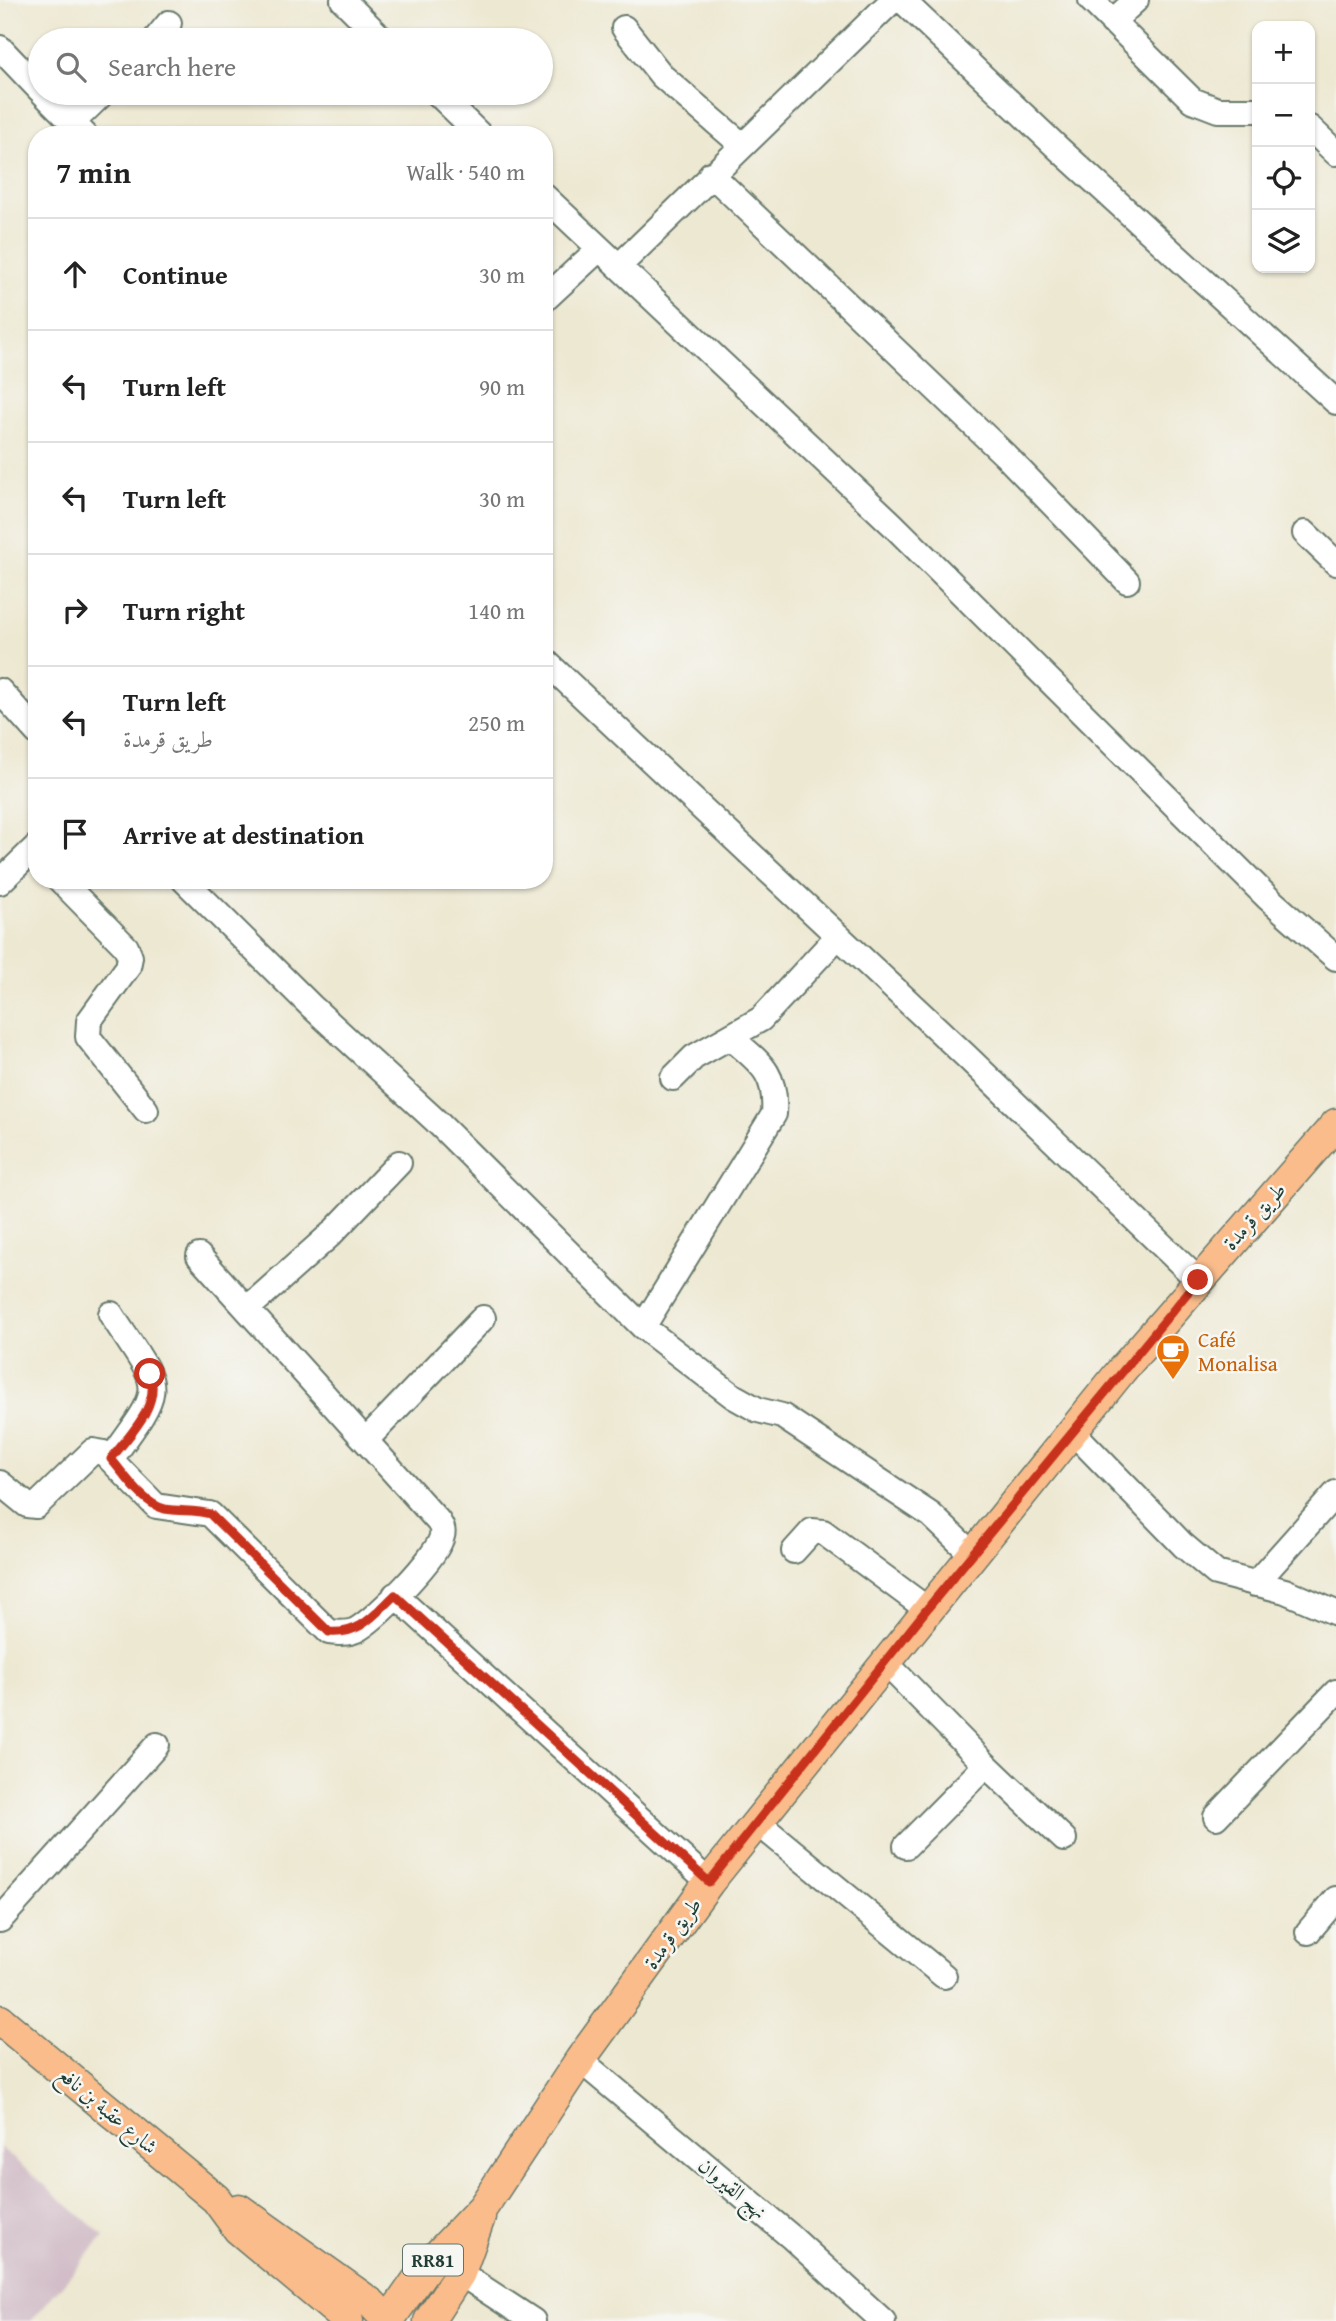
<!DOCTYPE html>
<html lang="en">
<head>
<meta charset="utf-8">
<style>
  :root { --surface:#fff; --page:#f6f6f6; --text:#222; --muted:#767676; --line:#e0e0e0 }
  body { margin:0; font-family:"Gentium Book Plus",Amiri,serif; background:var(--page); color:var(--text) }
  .controls { position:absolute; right:21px; top:21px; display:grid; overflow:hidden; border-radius:14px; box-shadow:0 2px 5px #0004 }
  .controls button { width:63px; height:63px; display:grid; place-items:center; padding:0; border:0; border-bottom:2px solid var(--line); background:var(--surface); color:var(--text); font:35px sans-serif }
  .stop { position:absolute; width:21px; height:21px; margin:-16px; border:5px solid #c8321e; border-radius:50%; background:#fff }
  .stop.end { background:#c8321e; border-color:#fff; box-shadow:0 2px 7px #0008 }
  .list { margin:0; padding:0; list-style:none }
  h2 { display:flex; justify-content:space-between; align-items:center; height:91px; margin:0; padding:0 28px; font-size:30px }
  h2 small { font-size:23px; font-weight:400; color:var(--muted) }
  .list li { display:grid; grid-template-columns:46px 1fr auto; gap:21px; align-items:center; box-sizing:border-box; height:112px; padding:0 28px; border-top:2px solid var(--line) }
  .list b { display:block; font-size:26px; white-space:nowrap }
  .list p { margin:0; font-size:23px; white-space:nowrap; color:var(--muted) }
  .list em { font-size:23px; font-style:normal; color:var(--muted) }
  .icon { flex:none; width:38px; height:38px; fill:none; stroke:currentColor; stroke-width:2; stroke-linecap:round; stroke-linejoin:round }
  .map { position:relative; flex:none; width:1336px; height:2321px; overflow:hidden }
  .search { position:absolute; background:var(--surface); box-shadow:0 2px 5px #0004; left:28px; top:28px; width:525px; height:77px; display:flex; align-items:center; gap:18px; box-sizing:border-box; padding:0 24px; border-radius:38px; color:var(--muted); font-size:26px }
  .panel { position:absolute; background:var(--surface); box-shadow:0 2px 5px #0004; left:28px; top:126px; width:525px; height:763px; border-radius:28px }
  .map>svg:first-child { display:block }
  .industrial { fill:#d2bdc8 }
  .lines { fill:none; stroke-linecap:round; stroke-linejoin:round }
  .minor-casing { stroke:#67796b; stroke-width:28 }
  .major-casing { stroke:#67796b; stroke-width:33 }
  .minor { stroke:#fff; stroke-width:24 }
  .major { stroke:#fabc8b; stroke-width:30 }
  .route { stroke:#c8321e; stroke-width:9 }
  .labels { text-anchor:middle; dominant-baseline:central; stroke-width:5; stroke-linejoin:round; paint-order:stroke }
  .shield { fill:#f6f6f2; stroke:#60746d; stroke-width:2 }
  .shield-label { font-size:19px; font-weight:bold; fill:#1f3d34 }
  .street-label { font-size:21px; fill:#1f3d34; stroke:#f6f6f2 }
  .food-label { font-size:21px; fill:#c56008; stroke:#f6f6f2; text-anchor:start }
</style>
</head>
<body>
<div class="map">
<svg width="1336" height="2321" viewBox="0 0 1336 2321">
  <rect width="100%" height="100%" fill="#f6f6f2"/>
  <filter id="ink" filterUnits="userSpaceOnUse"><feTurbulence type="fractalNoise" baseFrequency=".0143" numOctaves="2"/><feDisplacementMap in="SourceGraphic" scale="14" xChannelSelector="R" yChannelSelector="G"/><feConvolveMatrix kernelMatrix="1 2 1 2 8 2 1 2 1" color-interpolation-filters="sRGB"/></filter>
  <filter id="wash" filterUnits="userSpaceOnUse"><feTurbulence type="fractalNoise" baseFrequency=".00686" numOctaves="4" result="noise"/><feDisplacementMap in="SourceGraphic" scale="28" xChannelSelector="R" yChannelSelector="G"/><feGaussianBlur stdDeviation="1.57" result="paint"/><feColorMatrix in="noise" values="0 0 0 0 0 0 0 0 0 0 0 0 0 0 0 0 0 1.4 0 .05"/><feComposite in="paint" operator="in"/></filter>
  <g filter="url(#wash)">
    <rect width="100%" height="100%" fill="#ede8d1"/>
    <path class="industrial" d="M0,2147L104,2236L31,2321H0Z"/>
  </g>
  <g filter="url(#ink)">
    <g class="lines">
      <g class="minor-casing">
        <path id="minor" d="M343,0L383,40
          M902,0L1059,149L1336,402
          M1091,0L1192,100L1218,110H1257
          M1112,22L1136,0
          M624,28L662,76L742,145
          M155,40L169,23
          M0,48L40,90
          M43,93L85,135
          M437,93L480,135
          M73,122L103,93
          M1310,128L1336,153
          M711,174L1005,455L1127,581
          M544,196L892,524L1268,898L1336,958
          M619,266L893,0
          M544,300L599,249
          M1305,533L1336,563
          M544,660L966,1056L1198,1280
          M0,691L37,732
          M60,880L126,947L130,957L128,967L89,1021L88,1037L146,1110
          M184,880L311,1006L436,1121L643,1327L733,1396L758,1410L782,1416L931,1515L972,1554
          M0,882L37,846
          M673,1078L694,1057L761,1019L838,936
          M248,1308L330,1235L399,1163
          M111,1314C162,1393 168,1381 111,1459
          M643,1327L774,1114C777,1072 760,1063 730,1037
          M1072,1431L1183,1545L1216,1573L1285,1591L1336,1613
          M367,1439L483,1318
          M0,1483L27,1505L36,1506L93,1451L104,1453L156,1506L210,1514L329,1632C338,1633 347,1634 356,1630C375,1620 438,1557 442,1536C444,1530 441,1526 438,1521L199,1256
          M794,1551L812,1531L823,1532L927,1609
          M1255,1584L1336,1493
          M395,1595L709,1882
          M885,1662L986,1765L1064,1839
          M1216,1817L1336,1692
          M758,1823L944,1976
          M906,1846L986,1765
          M0,1920L157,1745
          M1308,1932L1336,1899
          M580,2060L790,2236L883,2321
          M460,2273L533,2321"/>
      </g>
      <g class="major-casing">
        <path id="major" d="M0,2020L216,2199L238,2229L348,2321
          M239,2209L372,2304L387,2320
          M389,2320L427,2266L483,2207L580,2060L709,1882L1121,1371L1336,1124
          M429,2321L460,2273L480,2217"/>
      </g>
      <use href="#minor" class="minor"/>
      <use href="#major" class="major"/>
    </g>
  </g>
  <g class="lines" filter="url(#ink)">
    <path class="route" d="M150,1374C161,1406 129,1435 111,1459C125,1475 143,1504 165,1509C180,1512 195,1509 210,1514L329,1632C360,1635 374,1615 395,1595L709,1882L927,1609L1198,1280"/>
  </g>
  <defs>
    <g id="cafe-pin" transform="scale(1.75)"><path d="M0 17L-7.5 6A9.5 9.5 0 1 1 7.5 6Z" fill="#e8710a" stroke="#f6f6f2"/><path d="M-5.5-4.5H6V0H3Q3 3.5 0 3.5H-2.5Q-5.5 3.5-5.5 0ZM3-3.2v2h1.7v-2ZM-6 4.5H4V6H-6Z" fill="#fff"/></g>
  </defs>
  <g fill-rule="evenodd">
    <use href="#cafe-pin" x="1173" y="1351"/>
  </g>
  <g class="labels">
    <rect class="shield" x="403" y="2244.5" width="60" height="31" rx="5"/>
    <g class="shield-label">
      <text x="433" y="2260">RR81</text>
    </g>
    <g class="street-label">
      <text transform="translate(1254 1216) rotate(-48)">طريق قرمدة</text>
      <text transform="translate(672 1933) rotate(-54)">طريق قرمدة</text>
      <text transform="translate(108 2110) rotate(40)">شارع عقبة بن نافع</text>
      <text transform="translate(733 2188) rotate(40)">نهج القيروان</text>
    </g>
    <g class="food-label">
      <text x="1198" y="1339">Café<tspan x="1198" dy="24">Monalisa</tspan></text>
    </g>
  </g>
</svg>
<div class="controls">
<button>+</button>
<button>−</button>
<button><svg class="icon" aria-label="locate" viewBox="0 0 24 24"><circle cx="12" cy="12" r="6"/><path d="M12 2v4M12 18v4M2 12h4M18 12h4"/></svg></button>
<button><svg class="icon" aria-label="layers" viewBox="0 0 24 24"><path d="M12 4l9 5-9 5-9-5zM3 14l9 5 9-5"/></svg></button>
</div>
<div class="stop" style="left:150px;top:1374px"></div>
<div class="stop end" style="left:1198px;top:1280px"></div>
<div class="search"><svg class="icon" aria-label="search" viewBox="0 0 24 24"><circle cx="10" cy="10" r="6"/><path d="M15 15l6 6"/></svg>Search here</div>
<section class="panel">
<h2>7 min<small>Walk · 540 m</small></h2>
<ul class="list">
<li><svg class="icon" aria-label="ahead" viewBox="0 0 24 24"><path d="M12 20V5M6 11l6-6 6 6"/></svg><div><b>Continue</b></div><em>30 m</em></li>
<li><svg class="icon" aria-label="left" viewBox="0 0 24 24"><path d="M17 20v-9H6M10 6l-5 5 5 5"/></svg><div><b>Turn left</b></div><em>90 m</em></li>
<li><svg class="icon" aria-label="left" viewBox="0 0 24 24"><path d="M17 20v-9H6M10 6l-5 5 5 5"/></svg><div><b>Turn left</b></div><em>30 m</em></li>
<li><svg class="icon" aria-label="right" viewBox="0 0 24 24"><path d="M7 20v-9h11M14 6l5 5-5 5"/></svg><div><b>Turn right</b></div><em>140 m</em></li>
<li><svg class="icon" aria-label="left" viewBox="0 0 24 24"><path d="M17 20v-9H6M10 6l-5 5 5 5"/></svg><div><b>Turn left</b><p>طريق قرمدة</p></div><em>250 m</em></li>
<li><svg class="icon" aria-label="arrive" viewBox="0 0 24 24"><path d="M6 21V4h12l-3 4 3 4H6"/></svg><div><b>Arrive at destination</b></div></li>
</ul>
</section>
</div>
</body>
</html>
